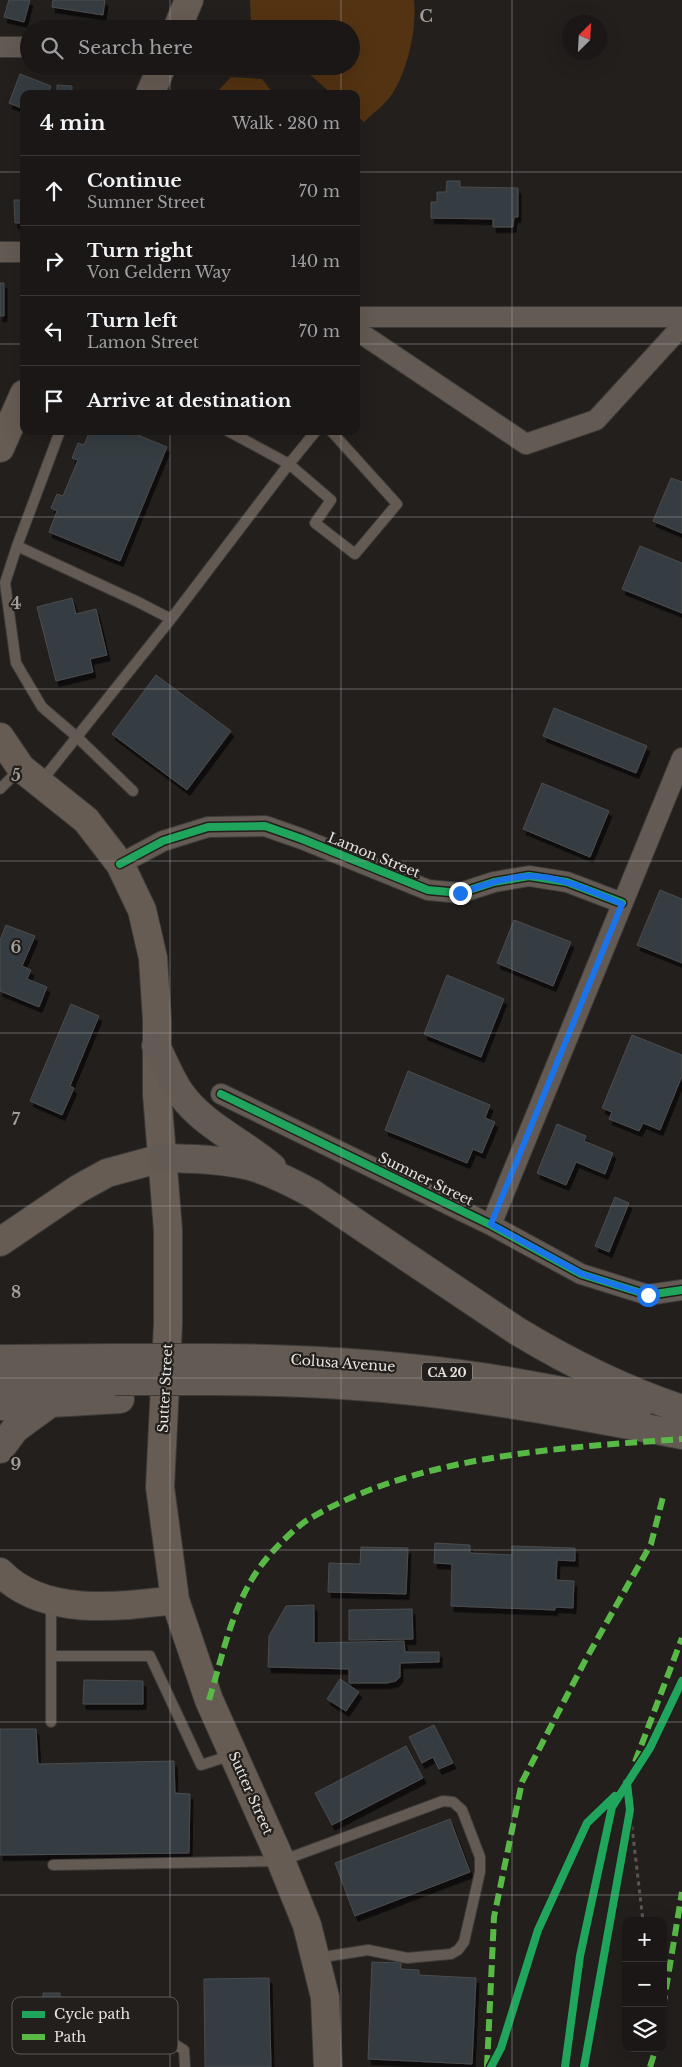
<!DOCTYPE html>
<html lang="en">
<head>
<meta charset="utf-8">
<style>
  :root { --surface:#1a1716; --page:#23201f; --text:#f1f3f6; --muted:#9f9fa1; --line:#383635 }
  body { margin:0; font-family:"Libre Baskerville",serif; background:var(--page); color:var(--text) }
  .controls { position:absolute; right:15px; bottom:15px; display:grid; overflow:hidden; border-radius:10px; box-shadow:0 5px 20px #0002 }
  .controls button { width:45px; height:45px; display:grid; place-items:center; padding:0; border:0; border-bottom:1px solid var(--line); background:var(--surface); color:var(--text); font:25px sans-serif }
  .compass { position:absolute; left:562px; top:15px; width:45px; height:45px; border-radius:50%; background:var(--surface); box-shadow:0 5px 20px #0002; rotate:24deg }
  .stop { position:absolute; width:15px; height:15px; margin:-11px; border:4px solid #1a73e8; border-radius:50%; background:#fff }
  .stop.end { background:#1a73e8; border-color:#fff; box-shadow:0 1px 5px #0008 }
  .list { margin:0; padding:0; list-style:none }
  h2 { display:flex; justify-content:space-between; align-items:center; height:65px; margin:0; padding:0 20px; font-size:21px }
  h2 small { font-size:16px; font-weight:400; color:var(--muted) }
  .list li { display:grid; grid-template-columns:32px 1fr auto; gap:15px; align-items:center; box-sizing:border-box; height:70px; padding:0 20px; border-top:1px solid var(--line) }
  .list b { display:block; font-size:19px; white-space:nowrap }
  .list p { margin:0; font-size:16px; white-space:nowrap; color:var(--muted) }
  .list em { font-size:16px; font-style:normal; color:var(--muted) }
  .icon { flex:none; width:28px; height:28px; fill:none; stroke:currentColor; stroke-width:2; stroke-linecap:round; stroke-linejoin:round }
  .map { position:relative; flex:none; width:682px; height:2067px; overflow:hidden }
  .search { position:absolute; background:var(--surface); box-shadow:0 5px 20px #0002; left:20px; top:20px; width:340px; height:55px; display:flex; align-items:center; gap:12px; box-sizing:border-box; padding:0 18px; border-radius:28px; color:var(--muted); font-size:19px }
  .panel { position:absolute; background:var(--surface); box-shadow:0 5px 20px #0002; left:20px; top:90px; width:340px; height:345px; border-radius:10px }
  .map>svg:first-child { display:block }
  .green { fill:#533312 }
  .building { fill:#343c43; stroke:#4d4c4c; filter:url(#shadow) }
  .lines { fill:none; stroke-linecap:round; stroke-linejoin:round }
  .service-casing { stroke:#3d3b39; stroke-width:12 }
  .minor-casing { stroke:#3d3b39; stroke-width:22 }
  .secondary-casing { stroke:#3d3b39; stroke-width:30 }
  .trunk-casing { stroke:#3d3b39; stroke-width:30 }
  .path { stroke:#5b5651; stroke-width:3; stroke-dasharray:4 4; stroke-linecap:butt }
  .service { stroke:#635a53; stroke-width:10 }
  .minor { stroke:#635a53; stroke-width:20 }
  .secondary { stroke:#675c54; stroke-width:28 }
  .trunk { stroke:#635a53; stroke-width:28 }
  .trunk-bridge-casing { stroke:#3d3b39; stroke-width:30; stroke-linecap:butt }
  .trunk-bridge { stroke:#635a53; stroke-width:28 }
  .quiet { stroke:#58b947; stroke-width:6; stroke-dasharray:12 6; stroke-linecap:butt }
  .cycleway-casing { stroke:#231f1c; stroke-width:11 }
  .cycleway { stroke:#20a55d; stroke-width:8 }
  .route { stroke:#1a73e8; stroke-width:6 }
  .grid { fill:none; stroke:#a19f9c; stroke-width:1; stroke-opacity:0.55 }
  .labels { text-anchor:middle; dominant-baseline:central; stroke-width:4.5; stroke-linejoin:round; paint-order:stroke }
  .shield { fill:#231f1c; stroke:#aca9a6; stroke-width:1 }
  .shield-label { font-size:12px; font-weight:bold; fill:#e6e4e1 }
  .street-label { font-size:14px; fill:#e6e4e1; stroke:#231f1c }
  .key { fill:#231f1c; stroke:#5e5a57; stroke-width:1 }
  .key-label { font-size:14px; fill:#e6e4e1 }
  .grid-label { font-size:16px; text-anchor:middle; font-weight:bold; fill:#a19f9c; stroke:#231f1c; stroke-width:4.5; stroke-linejoin:round; paint-order:stroke }
</style>
</head>
<body>
<div class="map">
<svg width="682" height="2067" viewBox="0 0 682 2067">
  <defs>
    <filter id="shadow"><feDropShadow dx="3" dy="5.5" stdDeviation="0" flood-color="#0009"/></filter>
  </defs>
  <rect width="100%" height="100%" fill="#221f1d"/>
  <path class="green" d="M250,0H414C417,28 408,70 392,94C386,104 373,113 364,122L356,115V94H332L300,66H351V29H256L251,24Z
    M231,77L262,79L274,94H215Z"/>
  <path class="building" d="M9,0H30L24,22L4,17Z
    M53,0H105L103,15L52,7Z
    M20,74L51,86L48,94H24V109L9,103Z
    M57,85L72,86V94H57Z
    M447,181H460V187L518,188V217H514L513,227H493V219L431,218V202H437V192H446Z
    M14,200H24V223H15Z
    M0,283H4V316H0Z
    M90,431H128L167,447L120,561L49,532L57,511L51,508L57,494L63,496L78,460L72,458L78,443L84,445Z
    M671,478L682,482V533L653,521Z
    M640,546L682,563V613L622,589Z
    M72,598L76,614L96,609L107,655L90,659L93,672L56,681L37,607Z
    M156,675L231,731L187,790L112,734Z
    M554,708L647,746L636,773L543,736Z
    M542,783L609,811L590,857L523,829Z
    M660,890L682,899V963L637,945Z
    M514,920L571,942L553,986L497,963Z
    M6,925L35,936L22,966L31,970L27,979L47,987L39,1007L0,991V940Z
    M447,975L504,999L481,1057L424,1034Z
    M71,1004L99,1016L70,1086L74,1088L62,1115L30,1101Z
    M632,1035L682,1055V1076L660,1130L643,1123L639,1131L609,1119L612,1112L602,1108Z
    M408,1071L490,1105L485,1118L495,1122L482,1153L473,1149L467,1163L385,1130Z
    M557,1124L586,1136L584,1141L613,1153L605,1174L576,1162L566,1185L537,1173Z
    M615,1197L629,1203L609,1252L595,1246Z
    M435,1543L470,1545V1553L512,1555V1546L575,1548V1561L557,1560L556,1580L574,1581L573,1608L555,1607V1610L451,1606L452,1564L434,1563Z
    M361,1547L408,1548L406,1594L328,1592L329,1563L360,1564Z
    M314,1605V1643L404,1641L405,1652H439V1662L400,1663V1677L396,1681L387,1683H349V1669L268,1667L269,1636L286,1606Z
    M412,1609L413,1639L349,1640V1610Z
    M340,1679L359,1692L346,1711L327,1699Z
    M84,1680L143,1681V1704H83Z
    M434,1725L453,1763L439,1769L433,1757L422,1763L409,1737Z
    M0,1729H36L38,1764L174,1761L175,1793L190,1794L189,1853L0,1855Z
    M406,1746L423,1778L332,1825L315,1793Z
    M450,1819L470,1872L355,1916L335,1863Z
    M372,1962L401,1963V1969L419,1970V1975L476,1978L472,2064L368,2059Z
    M269,1978L271,2067H205L204,1979Z
    M43,1993H60V2003L87,2002L88,2020H72V2028L35,2029V2004L43,2003Z"/>
  <g class="lines">
    <g class="service-casing">
      <path id="service" d="M60,431L17,546L5,583L16,663L42,707L77,737L133,791
        M316,431L289,464L331,500L315,523L355,554L397,504L331,431
        M17,546L138,602L171,619
        M40,783L171,619L289,464L228,431
        M0,789L21,768
        M51,1601V1722
        M51,1656H150L201,1765L232,1755
        M53,1865L281,1861L443,1801L453,1802L462,1810L480,1857V1872L464,1942L458,1950L451,1954L407,1958L368,1950L317,1958
        M120,2041L171,2042L184,2050L185,2067"/>
    </g>
    <g class="minor-casing">
      <path id="minor" d="M0,47H29
        M0,252H24
        M356,317H682
        M356,330L526,444L596,420L682,326
        M120,864L163,841L208,827L265,826L302,839L428,890L460,893L494,882L529,876L567,882L622,903
        M221,1094L491,1225L581,1274L648,1295L682,1290
        M491,1225L682,758"/>
    </g>
    <g class="secondary-casing">
      <path id="secondary" d="M177,29L189,0
        M150,94L162,66
        M0,448L24,394
        M0,737L21,768L86,820L120,864L142,910L153,958L157,1020V1094L168,1230V1324L160,1487L175,1600L209,1700L281,1861L307,1925L325,1997L328,2067
        M0,1242L78,1189L107,1173L162,1158
        M0,1572C43,1617 119,1607 175,1600"/>
    </g>
    <g class="trunk-casing">
      <path id="trunk" d="M156,1046C164,1062 171,1080 181,1094C204,1126 243,1142 272,1167
        M162,1158C191,1159 221,1159 250,1166C272,1172 293,1183 313,1194L517,1331C570,1363 624,1390 682,1409
        M209,1358C302,1358 396,1364 489,1378C539,1386 589,1396 639,1406
        M0,1359L114,1358
        M211,1381C282,1381 353,1384 423,1392C510,1402 596,1419 682,1435
        M0,1382L115,1381
        M0,1406L120,1399
        M0,1449L15,1429L52,1402"/>
    </g>
    <path class="path" d="M630,1810L643,1921
      M653,2048L654,2055"/>
    <use href="#service" class="service"/>
    <use href="#minor" class="minor"/>
    <use href="#secondary" class="secondary"/>
    <use href="#trunk" class="trunk"/>
    <g class="trunk-bridge-casing">
      <path id="trunk-bridge" d="M114,1358H209
        M115,1381H211"/>
    </g>
    <use href="#trunk-bridge" class="trunk-bridge"/>
    <path class="quiet" d="M209,1700C224,1651 234,1597 267,1558C275,1548 298,1525 309,1519C418,1455 558,1448 682,1439
      M635,1762L682,1638
      M663,2007L682,1892
      M487,2067L494,1917L522,1782L586,1659L651,1544L664,1493
      M650,2067L656,2048"/>
    <g class="cycleway-casing">
      <path id="cycleway" d="M120,864L163,841L208,827L265,826L302,839L428,890L460,893L494,882L529,876L567,882L622,903
        M221,1094L491,1225L581,1274L648,1295L682,1290
        M491,2067L501,2048L538,1930L587,1823L615,1796
        M565,2067L580,1956L612,1807L650,1748L682,1681
        M584,2067L630,1810L627,1783"/>
    </g>
    <use href="#cycleway" class="cycleway"/>
  </g>
  <g class="lines">
    <path class="route" d="M460,893C482,886 505,877 529,876C561,876 593,892 622,904L491,1224L582,1274L648,1295"/>
  </g>
  <path class="grid" d="M170,0V29M341,0V29M512,0V2067M170,66V94M341,66V94M0,172H24M356,172H682M0,344H24M356,344H682M170,431V2067M341,431V2067M0,517H682M0,689H682M0,861H682M0,1033H682M0,1206H682M0,1378H682M0,1550H682M0,1722H682M0,1895H682"/>
  <g class="labels">
    <rect class="shield" x="422" y="1362.5" width="50" height="19" rx="4"/>
    <g class="shield-label">
      <text x="447" y="1372">CA 20</text>
    </g>
    <g class="street-label">
      <text transform="translate(374 855) rotate(22)">Lamon Street</text>
      <text transform="translate(426 1179) rotate(26)">Sumner Street</text>
      <text transform="translate(343 1363) rotate(4)">Colusa Avenue</text>
      <text transform="translate(165 1388) rotate(-87)">Sutter Street</text>
      <text transform="translate(251 1793) rotate(66)">Sutter Street</text>
    </g>
  </g>
  <rect x="12" y="1997" width="166" height="57" rx="8" class="key"/>
  <rect x="22" y="2011" width="23" height="7" fill="#20a55d"/>
  <rect x="22" y="2034" width="23" height="6" fill="#58b947"/>
  <g class="key-label">
    <text x="54" y="2019">Cycle path</text>
    <text x="54" y="2042">Path</text>
  </g>
  <g class="grid-label">
    <text x="426" y="22">C</text>
    <text x="16" y="609">4</text>
    <text x="16" y="781">5</text>
    <text x="16" y="953">6</text>
    <text x="16" y="1125">7</text>
    <text x="16" y="1298">8</text>
    <text x="16" y="1470">9</text>
  </g>
</svg>
<div class="controls">
<button>+</button>
<button>−</button>
<button><svg class="icon" aria-label="layers" viewBox="0 0 24 24"><path d="M12 4l9 5-9 5-9-5zM3 14l9 5 9-5"/></svg></button>
</div>
<svg class="compass" viewBox="-18 -18 36 36"><path d="M0-13l5 13h-10z" fill="#e53935"/><path d="M0 13l5-13h-10z" fill="#9f9fa1"/></svg>
<div class="stop" style="left:648px;top:1295px"></div>
<div class="stop end" style="left:460px;top:893px"></div>
<div class="search"><svg class="icon" aria-label="search" viewBox="0 0 24 24"><circle cx="10" cy="10" r="6"/><path d="M15 15l6 6"/></svg>Search here</div>
<section class="panel">
<h2>4 min<small>Walk · 280 m</small></h2>
<ul class="list">
<li><svg class="icon" aria-label="ahead" viewBox="0 0 24 24"><path d="M12 20V5M6 11l6-6 6 6"/></svg><div><b>Continue</b><p>Sumner Street</p></div><em>70 m</em></li>
<li><svg class="icon" aria-label="right" viewBox="0 0 24 24"><path d="M7 20v-9h11M14 6l5 5-5 5"/></svg><div><b>Turn right</b><p>Von Geldern Way</p></div><em>140 m</em></li>
<li><svg class="icon" aria-label="left" viewBox="0 0 24 24"><path d="M17 20v-9H6M10 6l-5 5 5 5"/></svg><div><b>Turn left</b><p>Lamon Street</p></div><em>70 m</em></li>
<li><svg class="icon" aria-label="arrive" viewBox="0 0 24 24"><path d="M6 21V4h12l-3 4 3 4H6"/></svg><div><b>Arrive at destination</b></div></li>
</ul>
</section>
</div>
</body>
</html>
